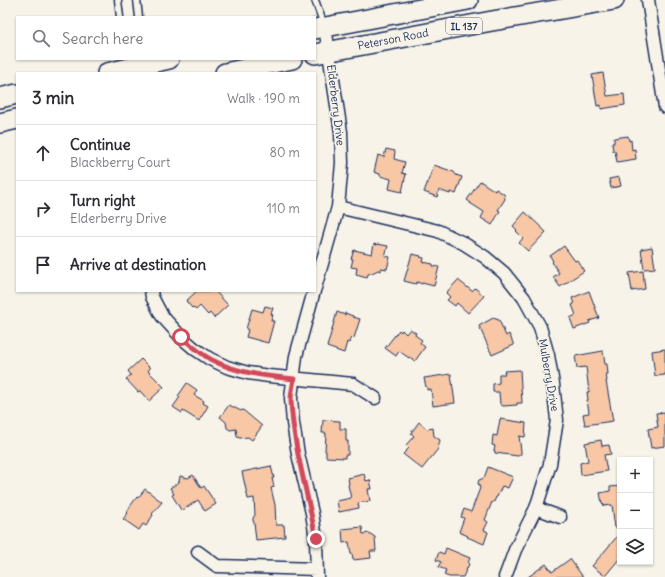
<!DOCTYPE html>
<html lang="en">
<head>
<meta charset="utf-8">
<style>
  :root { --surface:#fff; --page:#f2f2f3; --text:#2b2b33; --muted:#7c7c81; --line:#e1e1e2 }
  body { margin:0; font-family:Delius,sans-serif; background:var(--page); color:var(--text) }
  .controls { position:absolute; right:12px; bottom:12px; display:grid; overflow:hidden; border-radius:0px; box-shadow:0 1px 3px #0004 }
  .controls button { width:36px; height:36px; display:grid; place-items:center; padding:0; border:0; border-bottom:1px solid var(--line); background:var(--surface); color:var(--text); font:20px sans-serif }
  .stop { position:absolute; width:12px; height:12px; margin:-9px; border:3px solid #d1495b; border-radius:50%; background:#fff }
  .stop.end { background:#d1495b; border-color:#fff; box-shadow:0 1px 4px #0008 }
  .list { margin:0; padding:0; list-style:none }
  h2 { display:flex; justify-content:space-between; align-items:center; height:52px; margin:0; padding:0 16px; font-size:17px }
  h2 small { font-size:13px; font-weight:400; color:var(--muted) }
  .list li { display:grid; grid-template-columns:26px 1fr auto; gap:12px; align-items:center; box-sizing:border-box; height:56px; padding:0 16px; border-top:1px solid var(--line) }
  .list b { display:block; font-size:15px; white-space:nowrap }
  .list p { margin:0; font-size:13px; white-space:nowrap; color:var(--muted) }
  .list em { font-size:13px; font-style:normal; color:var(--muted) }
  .icon { flex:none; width:22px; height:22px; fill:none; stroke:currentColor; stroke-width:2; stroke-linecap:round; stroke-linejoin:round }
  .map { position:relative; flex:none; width:665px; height:577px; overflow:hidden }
  .search { position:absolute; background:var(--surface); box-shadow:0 1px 3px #0004; left:16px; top:16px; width:300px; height:44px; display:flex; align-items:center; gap:10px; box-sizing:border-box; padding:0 14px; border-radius:0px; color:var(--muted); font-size:15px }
  .panel { position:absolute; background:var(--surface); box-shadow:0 1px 3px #0004; left:16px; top:72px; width:300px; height:220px; border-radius:0px }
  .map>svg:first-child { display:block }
  .building { fill:#f7c7a6; stroke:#1b2f5e }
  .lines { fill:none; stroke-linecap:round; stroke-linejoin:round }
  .lane-casing { stroke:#1b2f5e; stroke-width:9 }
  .street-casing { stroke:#1b2f5e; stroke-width:15 }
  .primary-casing { stroke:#1b2f5e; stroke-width:22 }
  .lane { stroke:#f7f3e8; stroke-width:6 }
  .street { stroke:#f7f3e8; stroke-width:12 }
  .primary { stroke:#f7f3e8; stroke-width:19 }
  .route { stroke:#d1495b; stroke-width:5 }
  .labels { text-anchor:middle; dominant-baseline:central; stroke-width:3.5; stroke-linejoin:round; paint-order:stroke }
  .shield { fill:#f7f3e8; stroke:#5d6a87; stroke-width:1 }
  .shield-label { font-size:10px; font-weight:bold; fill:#1b2f5e }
  .street-label { font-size:11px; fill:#1b2f5e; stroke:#f7f3e8 }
</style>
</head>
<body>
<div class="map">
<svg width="665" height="577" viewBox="0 0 665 577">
  <rect width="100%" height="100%" fill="#f7f3e8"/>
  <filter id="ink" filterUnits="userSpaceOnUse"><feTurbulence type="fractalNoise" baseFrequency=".025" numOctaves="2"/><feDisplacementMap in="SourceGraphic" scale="8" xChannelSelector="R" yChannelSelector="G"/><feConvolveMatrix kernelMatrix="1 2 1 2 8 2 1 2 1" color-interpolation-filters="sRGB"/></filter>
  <g filter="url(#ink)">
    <path class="building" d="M603,73L607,96L624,94L625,105L601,109V105L597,106L592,75Z
      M628,136L629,141L631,140L632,150L635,149L636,159L617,162L615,151H613L612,143H614V138Z
      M386,149L395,151L394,159L405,162L402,173L406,174L402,192L389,189L391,179L380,176V174L374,172L378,155L384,157Z
      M434,165L454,172L456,175L462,177L456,194L450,192V194L439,190L437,197L424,192Z
      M619,177L621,186L611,188L609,179Z
      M480,181L495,191L496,189L504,194L505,199L498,210L500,211L492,225L481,218L484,212L470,203H471L467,200Z
      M525,212L546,232L528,251L519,243L523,238L516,231L517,230L513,226Z
      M374,244L377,245V244L388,246L385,256L390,257L387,269L381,268V271L378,270L372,273L368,274L367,277L356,274L357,268L351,267L353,259H351L354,250L372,254Z
      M564,246L575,261L577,260L584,271L560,287L553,277L559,273L552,262L553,261L550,256Z
      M652,247L655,268L644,269L641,249Z
      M412,254L421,256L420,257L424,258L423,262L433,264V266L439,267L434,286L422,283V284L417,282L416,284L404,281Z
      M643,271L645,289L632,291L629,273Z
      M458,280L472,291L475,288L484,296L468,313L457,303L455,306L447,300L450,297L446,293Z
      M197,291H215L228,305L214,318L210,313L208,315L200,306L196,310L193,307L192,308L186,301Z
      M589,291L599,318L589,321L590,323L574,329L570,318L576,315L572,305L574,304L572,298Z
      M265,306L273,308L271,314L273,315L271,321H274L268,343L246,337L248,330L246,329L252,309L263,312Z
      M337,312L345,315V313L353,316V317L360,319L354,338L351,337L349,343L347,342L344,353L327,347Z
      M493,318L499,320L506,336L509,334L514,345L492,355L479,326Z
      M410,329L416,333L415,335L422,340L420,343L425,347L415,361L409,357V358L399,351L396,356L385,348L399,330L401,332L402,330L406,334Z
      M665,349V375L655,376L652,351Z
      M603,351L605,364H607L608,374H606L607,381H606L613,421L585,425L583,414L589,413L587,400H588L587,392H589L586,367L577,368L575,356Z
      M141,359L150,368L148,371L164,387L149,401L140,391L138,392L126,379L131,375L128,371Z
      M520,370L522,403H517V405L503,406L500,404L499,392H493V384L499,383V374H505L504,371Z
      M451,374L455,403L433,406L431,389L427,390V387H426L424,378Z
      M187,383L197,390L194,395L204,401L203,403L208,406L199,421L183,411L182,413L173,407L180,397L178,396Z
      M229,405L241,411L242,410H243L262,426L252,440L248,437L240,438L237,437L236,429L230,430L227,428L226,422L220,417Z
      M665,412V446L651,448L648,429L658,427L656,413Z
      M500,419L526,423L525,437L519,436L521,451V454L518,456L495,453V451H494L495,446L492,445L493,435L497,436Z
      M323,420L340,421V429H346V441H348V455H345V458L326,457V451H325L326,433H322Z
      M419,422L427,429L433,428L434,436L440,440L438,449L422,469L403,454L409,448L406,445L414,436L411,433Z
      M601,440L602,446L609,445L611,454L604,455L607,471L581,475L580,463L588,461L585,443Z
      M271,466L274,478H272L274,487L271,488L275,505L276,525H284L285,537L256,540L254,522L253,521V518L255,515L254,498L248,499L242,472Z
      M488,467L513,477L508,488L502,486L497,497H496L494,502H492L485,520L488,522L484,530L488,532L484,544L467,537L468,536L459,532L464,518L461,517L464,509L471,512L480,488L478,483L479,480L484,478Z
      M364,474L366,481L370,480L372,489H368L370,501L358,503L359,508L339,512L337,501L351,498L348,485L349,484L348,478Z
      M193,475L201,488L204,486L216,504L205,511L198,500L183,510L182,509L181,510L172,495L174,494L170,488L179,482L180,476L188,478Z
      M620,486V527L615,528L612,505L604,506L603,503H602L600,493L610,491V487Z
      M145,489L162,502L152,514L153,515L146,526L143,524L139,530L123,519L128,513L127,512L131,505L137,497L138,498Z
      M362,527L363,534L369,533L375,537L376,551H370L371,558L353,560L352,554H351L349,542L343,543L342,529Z
      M620,533V558L605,576L592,566Z
      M446,548L470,558L468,563L469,564L463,577H449L444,575L446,570L438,567L441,562L436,560L439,552L444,554Z
      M570,559L583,577H528L546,564L552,572Z"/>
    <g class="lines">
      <g class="lane-casing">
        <path id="lane" d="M118,0L120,17
          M137,0L139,17
          M315,0L324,25"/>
      </g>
      <g class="street-casing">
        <path id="street" d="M648,0L665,107
          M338,207L438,231L463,243L485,257L504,273L524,298L540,327L548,355L553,384L557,420L550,464L536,508L515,550L505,577
          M315,288L338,207L342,163L341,132L325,27
          M151,291L152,297L162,316L181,337L195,349L210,359L227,367L248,373L269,376L353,384L375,398
          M314,291L296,356L291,398L293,423L298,454L312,513L316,539L317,577
          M536,508L560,517
          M198,552L217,566L317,569"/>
      </g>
      <g class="primary-casing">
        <path id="primary" d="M315,29L468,0
          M315,54L492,21L614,0
          M107,73L169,59
          M225,73L292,59
          M0,98L17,94
          M0,123L17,119"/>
      </g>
      <use href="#lane" class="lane"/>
      <use href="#street" class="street"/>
      <use href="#primary" class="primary"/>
    </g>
  </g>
  <g class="lines" filter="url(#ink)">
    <path class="route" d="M181,337C190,344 200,353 210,359C236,373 265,376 294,379C293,386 291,393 291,400C293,447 308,493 316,539"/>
  </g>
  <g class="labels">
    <rect class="shield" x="446" y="18" width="36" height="16" rx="3"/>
    <g class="shield-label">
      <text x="464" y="26">IL 137</text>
    </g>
    <g class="street-label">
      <text transform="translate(393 39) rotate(-11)">Peterson Road</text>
      <text transform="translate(336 105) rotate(83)">Elderberry Drive</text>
      <text transform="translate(549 375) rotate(80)">Mulberry Drive</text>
    </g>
  </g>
</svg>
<div class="controls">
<button>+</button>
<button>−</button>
<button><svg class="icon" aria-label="layers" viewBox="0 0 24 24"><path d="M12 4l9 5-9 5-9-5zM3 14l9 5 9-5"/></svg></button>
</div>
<div class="stop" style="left:181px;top:337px"></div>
<div class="stop end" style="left:316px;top:539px"></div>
<div class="search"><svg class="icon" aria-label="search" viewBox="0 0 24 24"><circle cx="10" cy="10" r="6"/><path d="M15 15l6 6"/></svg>Search here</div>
<section class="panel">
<h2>3 min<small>Walk · 190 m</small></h2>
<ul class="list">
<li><svg class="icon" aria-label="ahead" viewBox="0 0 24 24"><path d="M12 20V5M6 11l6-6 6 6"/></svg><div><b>Continue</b><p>Blackberry Court</p></div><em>80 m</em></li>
<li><svg class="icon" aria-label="right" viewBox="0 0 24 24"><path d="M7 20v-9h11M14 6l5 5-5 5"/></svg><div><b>Turn right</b><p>Elderberry Drive</p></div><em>110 m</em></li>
<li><svg class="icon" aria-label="arrive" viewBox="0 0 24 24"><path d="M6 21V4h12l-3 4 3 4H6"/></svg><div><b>Arrive at destination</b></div></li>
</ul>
</section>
</div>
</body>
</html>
